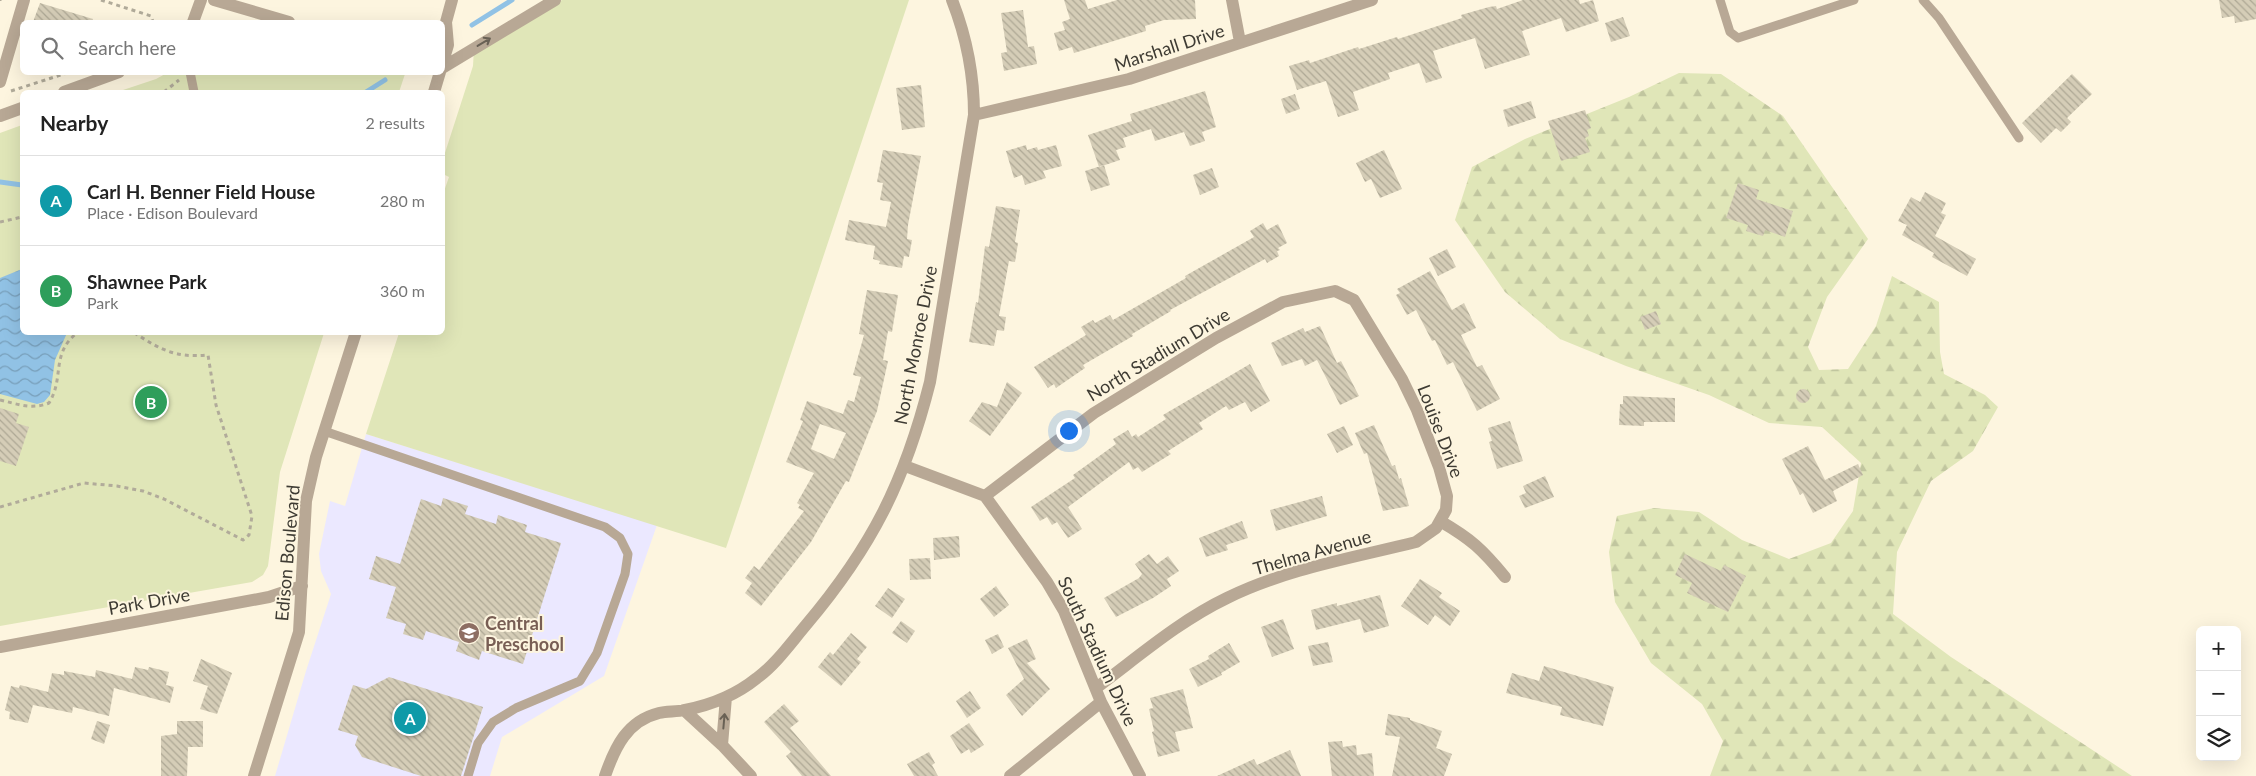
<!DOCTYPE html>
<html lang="en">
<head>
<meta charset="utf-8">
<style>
  :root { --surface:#fff; --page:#f2f2f2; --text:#222; --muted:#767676; --line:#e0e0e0; --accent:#ae4eb6 }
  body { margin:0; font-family:Lato,sans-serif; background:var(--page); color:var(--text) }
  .controls { position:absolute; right:15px; bottom:15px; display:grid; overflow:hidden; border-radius:8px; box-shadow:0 5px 20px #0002 }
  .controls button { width:45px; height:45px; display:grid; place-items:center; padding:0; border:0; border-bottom:1px solid var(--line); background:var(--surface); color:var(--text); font:25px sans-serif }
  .you { position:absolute; left:1068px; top:430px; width:18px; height:18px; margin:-12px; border:4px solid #fff; border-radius:50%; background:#1a73e8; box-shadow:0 0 0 8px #1a73e833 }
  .badge { display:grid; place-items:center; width:32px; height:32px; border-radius:50%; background:var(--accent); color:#fff; font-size:16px; font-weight:700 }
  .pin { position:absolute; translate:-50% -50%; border:2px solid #fff; box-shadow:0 1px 5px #0006 }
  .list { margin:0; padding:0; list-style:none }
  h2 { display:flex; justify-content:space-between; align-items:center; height:65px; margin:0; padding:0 20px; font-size:21px }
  h2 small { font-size:16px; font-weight:400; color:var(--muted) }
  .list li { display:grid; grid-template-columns:32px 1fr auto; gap:15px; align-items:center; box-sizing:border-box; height:90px; padding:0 20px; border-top:1px solid var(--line) }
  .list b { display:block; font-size:19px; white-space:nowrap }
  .list p { margin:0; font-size:16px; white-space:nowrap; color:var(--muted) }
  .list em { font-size:16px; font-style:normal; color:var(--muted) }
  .icon { flex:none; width:28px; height:28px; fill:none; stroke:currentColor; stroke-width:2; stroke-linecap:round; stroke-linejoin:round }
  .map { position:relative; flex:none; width:2256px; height:776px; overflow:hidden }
  .search { position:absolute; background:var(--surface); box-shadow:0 5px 20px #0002; left:20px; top:20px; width:425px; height:55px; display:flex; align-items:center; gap:12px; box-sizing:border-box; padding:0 18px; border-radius:8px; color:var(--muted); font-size:19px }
  .panel { position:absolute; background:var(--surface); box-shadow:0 5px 20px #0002; left:20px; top:90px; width:425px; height:245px; border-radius:8px }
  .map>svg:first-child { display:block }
  .education { fill:#ebe8ff }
  .forest { fill:url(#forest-firs) }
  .park { fill:#e0e6b8 }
  .water { fill:url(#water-waves) }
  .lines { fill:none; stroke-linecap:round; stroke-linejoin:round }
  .stream { stroke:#91c2e5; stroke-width:5 }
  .building { fill:url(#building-back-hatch); fill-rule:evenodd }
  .path { stroke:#b1ab9a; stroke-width:3; stroke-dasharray:4 4; stroke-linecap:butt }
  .lane { stroke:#b8a895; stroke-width:9 }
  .street { stroke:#b8a895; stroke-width:12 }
  .oneway { stroke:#696155 }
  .labels { text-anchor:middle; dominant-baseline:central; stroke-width:4; stroke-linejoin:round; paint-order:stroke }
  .street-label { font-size:18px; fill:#3e3b33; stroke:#fdf5df }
  .education-label { font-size:18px; font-weight:bold; fill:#785e54; stroke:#fdf5df; text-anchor:start }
</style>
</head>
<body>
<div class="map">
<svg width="2256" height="776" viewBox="0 0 2256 776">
  <defs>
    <pattern id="forest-firs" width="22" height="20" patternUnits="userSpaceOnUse" patternTransform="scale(1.25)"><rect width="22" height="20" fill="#e0e6b8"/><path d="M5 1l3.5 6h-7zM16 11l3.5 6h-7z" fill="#c1c69f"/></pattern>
    <pattern id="water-waves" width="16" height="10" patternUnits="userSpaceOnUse" patternTransform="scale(1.25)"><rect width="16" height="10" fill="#91c2e5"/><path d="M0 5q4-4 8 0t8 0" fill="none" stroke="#789fba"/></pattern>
    <pattern id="building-back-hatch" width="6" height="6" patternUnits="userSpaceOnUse" patternTransform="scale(1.25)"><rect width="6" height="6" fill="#d5cdb7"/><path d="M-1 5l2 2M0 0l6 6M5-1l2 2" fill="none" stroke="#aea895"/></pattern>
  </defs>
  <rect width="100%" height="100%" fill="#fdf5df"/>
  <path class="education" d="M366,434L657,525L604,676L502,737L490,776H275L306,671L331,594L321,571L319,554L330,501L345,506Z"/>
  <path class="forest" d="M1679,73L1721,74L1783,116L1868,239L1827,297L1808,347L1819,370L1848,369L1876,326L1892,276L1939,302L1940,352L1944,374L1985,395L1998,407L1973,451L1931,481L1897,552L1893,614L1951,657L2132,776H1710L1723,741L1702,704L1651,663L1615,602L1609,552L1617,516L1654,508L1699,512L1742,540L1789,559L1831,543L1853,511L1861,463L1822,427L1769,423L1709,395L1626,366L1560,339L1505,292L1455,220L1472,167L1525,139L1629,97Z"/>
  <path class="park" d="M562,0H909L726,548L366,434L399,333L442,332V197L449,177L443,174V159L473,66L474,48Z
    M399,72L405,74L399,92H117L156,79L167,73Z
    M22,125V332L324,333L280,472L268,566L263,575L252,582L0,626V133Z"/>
  <path class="water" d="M22,269V332L67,333L55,360L50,395L44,402L37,404L0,394V278Z"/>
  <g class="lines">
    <path class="stream" d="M472,25L512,0
      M366,92L385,80
      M0,182L22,185"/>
  </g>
  <path class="building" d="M1064,0H1085L1088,9L1117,0H1195L1196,19L1164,20L1145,26L1146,31L1104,44L1074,53L1072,47L1059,51L1054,33L1065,30L1062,22L1070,19Z
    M1523,0H1579L1580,4L1593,0L1599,21L1566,32L1561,18L1522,31L1530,55L1485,69L1475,38L1433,51L1442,78L1426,83L1419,63L1388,73L1390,79L1353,92L1359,110L1338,117L1326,81L1297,90L1289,66L1309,60L1310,63L1358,47L1359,49L1397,37L1398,39L1462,18L1461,15L1489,7L1496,6L1497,9Z
    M2219,0H2256V19L2235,23L2234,16L2222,18Z
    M40,3L93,19L92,22H33Z
    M1023,10L1028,47L1034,46L1037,64L1004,71L1001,53L1007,52L1001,13Z
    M1623,17L1630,36L1611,42L1605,23Z
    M2072,74L2092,94L2067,118L2071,122L2061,132L2056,128L2041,143L2022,123Z
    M921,85L925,127L902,130L896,88Z
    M1205,91L1216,127L1202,132L1205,141L1190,146L1184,132L1155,141L1151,129L1123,138L1126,147L1116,150L1120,160L1099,167L1088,135L1132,121L1130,114Z
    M1295,94L1300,109L1286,114L1281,99Z
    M1531,101L1536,118L1508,127L1503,110Z
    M1585,110L1591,128L1587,130L1589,136L1585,138L1590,152L1561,161L1548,121Z
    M1026,145L1027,150L1037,147L1038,150L1056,145L1062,166L1043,171L1046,178L1025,185L1022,175L1014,178L1006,151Z
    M883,150L921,156L908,225L907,239L912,240L909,257L904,256L902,268L879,264L880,261L873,259L875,246L845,240L849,220L886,227L891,202L880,200L883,183L877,182Z
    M1384,150L1402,189L1380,198L1371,179L1365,182L1356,163Z
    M1104,165L1110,185L1091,191L1085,171Z
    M1212,168L1219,187L1200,195L1193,175Z
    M1738,183L1759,190L1756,199L1793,211L1785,237L1765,230L1763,236L1746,231L1748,225L1726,218Z
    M1925,192L1946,203L1941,213L1946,215L1935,236L1976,259L1967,276L1932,257L1934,253L1902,235L1907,225L1898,221L1911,197L1920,202Z
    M996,206L1020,210L1015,242L1018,243L1015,262L1009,261L999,316L1006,317L1004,331L997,330L994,346L969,342L976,302L978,303L985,246L989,247Z
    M1263,223L1267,230L1278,224L1287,243L1278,248L1280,250L1277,251L1279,256L1267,263L1265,259L1170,310L1171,311L1132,334L1133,336L1083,365L1085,368L1056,388L1054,384L1048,388L1034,367L1086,335L1081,327L1093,320L1095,323L1110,315L1113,320L1186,278L1185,276L1254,237L1250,231Z
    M1447,249L1456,267L1438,276L1429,258Z
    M1430,271L1452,310L1464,303L1476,328L1461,335L1477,367L1482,365L1500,399L1477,411L1453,362L1447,365L1435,340L1432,341L1416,310L1407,315L1396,295L1400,293L1397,289Z
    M867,290L898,295L892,332L888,331L883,360L888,361L877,411L849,482L846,481L811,542L761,606L745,593L752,583L745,578L754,566L759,570L804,511L798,508L800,505L797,503L814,473L786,462L803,421L800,420L807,401L843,414L848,400L854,402L861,377L853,375L864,335L859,334ZM820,424L846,433L834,459L811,449Z
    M1656,311L1661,324L1645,330L1640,317Z
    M1320,326L1337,363L1341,361L1359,396L1340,405L1317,360L1305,366L1302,359L1282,366L1271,343L1303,328L1305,332Z
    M1250,364L1270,401L1251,412L1245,402L1229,410L1226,406L1199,423L1203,429L1168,451L1171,454L1142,472L1138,467L1133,470L1129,462L1068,507L1082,529L1068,538L1057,522L1052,525L1047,517L1040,521L1031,507L1075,478L1073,475L1116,444L1113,439L1128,430L1132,437L1136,434L1138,437L1166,419L1163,415Z
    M1007,382L1022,393L990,436L969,421L982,402L997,407Z
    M1796 396a7 7 0 1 1 14 0a7 7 0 1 1-14 0Z
    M1623,396L1675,398V422H1644V426L1619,425L1620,404H1623Z
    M0,408L19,414L16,423L29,427L16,466L0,461Z
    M1510,421L1523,461L1497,469L1489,442L1492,441L1488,428Z
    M1374,425L1392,466L1395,465L1399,479L1401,478L1409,506L1383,511L1367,453L1364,454L1355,433Z
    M1344,426L1353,445L1337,453L1327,434Z
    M1808,446L1825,480L1858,464L1863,475L1833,491L1837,501L1813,513L1803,493L1800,495L1782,459Z
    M1545,476L1554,497L1525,508L1519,496L1526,493L1523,486Z
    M1322,496L1327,516L1276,531L1270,510Z
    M443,498L468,506L465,514L496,524L498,515L527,525L525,532L561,543L523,664L482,651L479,660L456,651L459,642L426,631L423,640L403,634L406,624L386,618L396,587L369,579L376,556L400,564L421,499L441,506Z
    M1242,521L1248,538L1226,545L1228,550L1206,557L1199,538Z
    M959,536L960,557L934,560L933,538Z
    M1149,554L1157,564L1168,556L1179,571L1167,579L1171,586L1153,598L1116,617L1104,598L1139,578L1142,574L1135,564Z
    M1685,554L1721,571L1724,565L1746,576L1728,612L1687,593L1692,583L1675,575Z
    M930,558L931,579L910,580L909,559Z
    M1420,579L1442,593L1439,597L1460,611L1450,626L1435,615L1428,625L1401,606Z
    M996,586L1009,605L994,617L980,599Z
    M888,588L905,599L892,618L875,606Z
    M1380,595L1389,626L1364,633L1360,619L1316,630L1311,610L1337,603V606Z
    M1283,619L1294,649L1272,657L1261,627Z
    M901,621L915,631L907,643L892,633Z
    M851,633L867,647L857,659L861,662L841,686L818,667L830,652L833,655Z
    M998,634L1004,647L992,654L985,640Z
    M1027,639L1036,659L1027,663L1050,689L1022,716L1006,695L1024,679L1008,648Z
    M1328,642L1333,662L1313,666L1308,646Z
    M1229,643L1240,662L1221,673L1222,675L1198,687L1189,669L1209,659L1208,656Z
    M201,659L232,673L217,714L200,709L208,686L193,681Z
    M1544,666L1614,687L1603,726L1560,715L1562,707L1506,693L1512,673L1539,681Z
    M135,667L148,670L149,667L169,672L166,685L174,687L170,703L114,688L109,716L73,707L72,713L33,705L28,723L9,719L10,712L5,710L11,686L19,688L20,685L48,692L52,673L64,675V671L95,677L96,670L132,679Z
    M389,677L483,707L461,776H421L362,757L355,745L358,736L338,730L353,685L366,689Z
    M1183,689L1193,728L1175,732L1180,751L1158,757L1152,732L1154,731L1149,709L1153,708L1150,698Z
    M970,691L981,708L967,718L956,701Z
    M784,704L799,721L790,728L831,776H802L786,756L791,752L764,722Z
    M1388,714L1410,718V720L1442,731L1436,748L1452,754L1444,776H1392L1400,737L1385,735Z
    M97,721L110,725L104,744L91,739Z
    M177,721H203V747H188L187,776H161V736L177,734Z
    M969,723L984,745L971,753L969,749L961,754L950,736Z
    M1342,741L1343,747L1356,745L1357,755L1372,753L1374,776H1332L1328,742Z
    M1290,750L1301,776H1217L1254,759L1257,765Z
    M929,752L935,763L932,765L938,776H914L907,764Z"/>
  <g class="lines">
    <path class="path" d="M101,0L151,16L153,22
      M0,1V0
      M11,91L70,72
      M164,92L179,80
      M0,222L22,217
      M0,400C18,404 31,410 49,403C65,377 50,354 78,332
      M0,507L84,483L117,486L143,491L164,499L243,540L249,535L252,516L216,405L208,355C175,358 161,350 133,332"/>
    <path class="lane" d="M1720,0L1730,32L1738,38L1854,0
      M1923,0L1939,18L2019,138
      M190,72L194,92
      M324,431L605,527L620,538L628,554L625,574L597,653L580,681L516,708L493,722L478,743L468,776"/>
    <path class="street" d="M214,0L289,22
      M1232,0L1240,42
      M193,22L201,0
      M442,65L448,45L446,22L452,0
      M442,68L555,0
      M0,82L24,0
      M64,92L119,72
      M434,92L440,72
      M974,115L1129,79L1372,0
      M0,116L22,108
      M905,466L985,496L1094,413L1216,338L1283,302L1335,291L1354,300L1402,379L1417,410L1439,467L1447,496L1446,510L1436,528L1416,542C1352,558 1286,569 1227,598C1179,621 1138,657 1096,688
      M985,496L1047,582L1064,611L1101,702L1140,776
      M1440,521C1471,539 1482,549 1505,577
      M0,647L269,597L302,586
      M684,710L722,745L751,776
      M722,745L726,697
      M254,776L299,632L306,501L316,457L356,332
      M605,776C615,747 627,721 659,713C667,711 676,712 685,710C711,705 736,695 757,678C776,664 790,644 806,625C872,547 905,481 930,382L974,115C974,74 967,38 952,0
      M1010,776L1101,702"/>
  </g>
  <defs><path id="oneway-shaft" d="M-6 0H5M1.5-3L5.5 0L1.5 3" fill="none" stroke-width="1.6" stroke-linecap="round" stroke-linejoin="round" transform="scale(1.25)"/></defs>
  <g class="oneway">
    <use href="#oneway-shaft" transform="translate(484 42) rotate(-31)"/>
    <use href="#oneway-shaft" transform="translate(724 721) rotate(-85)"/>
  </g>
  <defs>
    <g id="school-disc" transform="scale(1.125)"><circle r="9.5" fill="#8d6e63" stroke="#fdf5df"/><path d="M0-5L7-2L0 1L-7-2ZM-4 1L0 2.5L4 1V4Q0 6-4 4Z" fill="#fff"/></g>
  </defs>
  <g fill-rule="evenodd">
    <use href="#school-disc" x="469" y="633"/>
  </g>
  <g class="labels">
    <g class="street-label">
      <text transform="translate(1169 47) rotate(-18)">Marshall Drive</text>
      <text transform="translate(915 345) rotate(-79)">North Monroe Drive</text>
      <text transform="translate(1158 354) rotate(-31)">North Stadium Drive</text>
      <text transform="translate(1441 431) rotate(69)">Louise Drive</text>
      <text transform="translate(1312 552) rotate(-16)">Thelma Avenue</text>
      <text transform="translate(287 553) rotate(-85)">Edison Boulevard</text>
      <text transform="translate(149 601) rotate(-10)">Park Drive</text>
      <text transform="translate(1098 651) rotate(65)">South Stadium Drive</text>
    </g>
    <g class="education-label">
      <text x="485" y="623">Central<tspan x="485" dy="21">Preschool</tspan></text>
    </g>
  </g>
</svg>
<div class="controls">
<button>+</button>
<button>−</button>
<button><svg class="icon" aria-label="layers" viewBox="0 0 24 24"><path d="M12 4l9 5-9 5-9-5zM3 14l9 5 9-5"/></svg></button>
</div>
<div class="you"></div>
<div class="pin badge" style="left:410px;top:718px;background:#0f9aa8">A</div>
<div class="pin badge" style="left:151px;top:402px;background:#2e9e5b">B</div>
<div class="search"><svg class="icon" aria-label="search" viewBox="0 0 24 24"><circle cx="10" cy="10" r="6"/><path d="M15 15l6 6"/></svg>Search here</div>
<section class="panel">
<h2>Nearby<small>2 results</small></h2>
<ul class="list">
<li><span class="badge" style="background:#0f9aa8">A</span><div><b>Carl H. Benner Field House</b><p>Place · Edison Boulevard</p></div><em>280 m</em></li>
<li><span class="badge" style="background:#2e9e5b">B</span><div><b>Shawnee Park</b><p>Park</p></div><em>360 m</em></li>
</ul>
</section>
</div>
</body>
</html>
